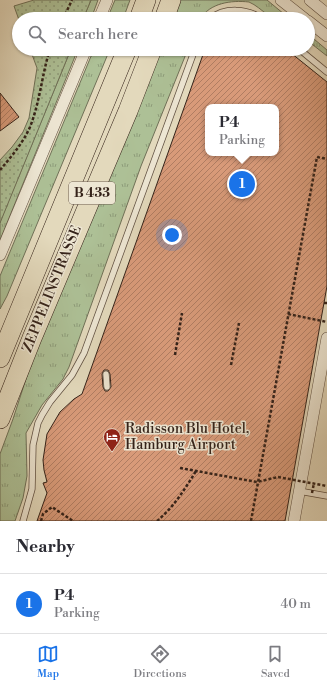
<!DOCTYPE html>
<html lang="en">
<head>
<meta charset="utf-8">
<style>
  :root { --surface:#fff; --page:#f7f7f7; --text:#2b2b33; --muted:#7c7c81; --line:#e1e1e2; --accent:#1a73e8 }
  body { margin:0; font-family:"Libre Bodoni",serif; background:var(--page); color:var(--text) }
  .you { position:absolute; left:172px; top:235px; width:14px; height:14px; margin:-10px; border:3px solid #fff; border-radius:50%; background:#1a73e8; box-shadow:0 0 0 6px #1a73e833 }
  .badge { display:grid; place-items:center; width:26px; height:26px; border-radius:50%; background:var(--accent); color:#fff; font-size:13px; font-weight:700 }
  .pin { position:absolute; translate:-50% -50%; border:2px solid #fff; box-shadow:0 1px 4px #0006 }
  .popup { position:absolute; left:205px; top:104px; width:74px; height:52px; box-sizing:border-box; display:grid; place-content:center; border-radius:8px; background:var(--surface); filter:drop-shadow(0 1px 3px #0005); font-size:13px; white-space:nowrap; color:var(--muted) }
  .popup b { font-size:15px; color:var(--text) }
  .popup::after { content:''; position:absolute; left:50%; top:100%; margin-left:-8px; border:8px solid transparent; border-top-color:var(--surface) }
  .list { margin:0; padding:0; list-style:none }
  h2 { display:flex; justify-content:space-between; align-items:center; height:52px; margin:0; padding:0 16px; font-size:17px }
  h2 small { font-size:13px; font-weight:400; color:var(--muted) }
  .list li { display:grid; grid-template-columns:26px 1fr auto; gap:12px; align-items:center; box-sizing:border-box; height:60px; padding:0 16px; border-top:1px solid var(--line) }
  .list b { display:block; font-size:15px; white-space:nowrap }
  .list p { margin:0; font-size:13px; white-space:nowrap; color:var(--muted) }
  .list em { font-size:13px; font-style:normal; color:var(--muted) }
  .icon { flex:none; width:22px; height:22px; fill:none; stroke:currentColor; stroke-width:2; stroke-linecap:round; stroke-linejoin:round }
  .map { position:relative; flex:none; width:327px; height:521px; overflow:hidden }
  .search { position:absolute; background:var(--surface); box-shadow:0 1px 3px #0004; left:12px; right:12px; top:12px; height:44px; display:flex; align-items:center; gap:10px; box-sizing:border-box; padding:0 14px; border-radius:22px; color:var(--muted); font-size:15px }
  .sheet { height:112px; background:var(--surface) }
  nav { display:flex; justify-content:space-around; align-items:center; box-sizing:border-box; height:56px; border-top:1px solid var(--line); background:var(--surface); font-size:11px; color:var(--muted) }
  nav a { display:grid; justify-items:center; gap:2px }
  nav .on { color:var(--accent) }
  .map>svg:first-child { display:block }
  .grass { fill:url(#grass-tufts); stroke:#707158 }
  .park { fill:url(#park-dots); stroke:#707158 }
  .building { fill:url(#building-hatch); stroke:#342219; fill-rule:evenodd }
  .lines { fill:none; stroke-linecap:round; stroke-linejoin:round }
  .service-casing { stroke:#605042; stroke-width:7 }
  .minor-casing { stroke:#605042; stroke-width:12 }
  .trunk-casing { stroke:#342219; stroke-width:20 }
  .path { stroke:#342219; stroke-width:2.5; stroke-dasharray:3 2; stroke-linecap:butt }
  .service { stroke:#ede6d3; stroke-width:5.5 }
  .minor { stroke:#ede6d3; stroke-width:11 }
  .trunk { stroke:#e3d9bc; stroke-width:19 }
  .path-bridge { stroke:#342219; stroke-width:2.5; stroke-dasharray:3 2; stroke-linecap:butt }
  .labels { text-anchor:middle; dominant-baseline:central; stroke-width:3; stroke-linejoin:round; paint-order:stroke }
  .shield { fill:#ede6d3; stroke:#6c5d51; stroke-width:1 }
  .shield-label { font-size:13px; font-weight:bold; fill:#342219 }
  .street-label { font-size:14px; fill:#342219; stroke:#ede6d3 }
  .poi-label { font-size:14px; fill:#342219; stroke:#ede6d3; text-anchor:start }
</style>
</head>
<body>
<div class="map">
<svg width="327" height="521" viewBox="0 0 327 521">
  <defs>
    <pattern id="grass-tufts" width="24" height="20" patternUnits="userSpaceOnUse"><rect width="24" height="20" fill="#adc096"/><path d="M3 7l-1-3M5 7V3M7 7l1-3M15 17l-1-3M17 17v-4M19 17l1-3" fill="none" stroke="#8e9c7a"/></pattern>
    <pattern id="park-dots" width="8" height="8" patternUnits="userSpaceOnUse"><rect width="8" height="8" fill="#adc096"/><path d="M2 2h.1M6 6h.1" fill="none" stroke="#8e9c7a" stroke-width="1.8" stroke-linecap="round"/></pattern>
    <pattern id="building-hatch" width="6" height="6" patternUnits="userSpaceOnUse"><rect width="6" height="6" fill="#d89a79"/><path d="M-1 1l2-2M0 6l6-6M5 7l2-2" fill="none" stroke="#b07d62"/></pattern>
  </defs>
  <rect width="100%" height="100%" fill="#e3d9bc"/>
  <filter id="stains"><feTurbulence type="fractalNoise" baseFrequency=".005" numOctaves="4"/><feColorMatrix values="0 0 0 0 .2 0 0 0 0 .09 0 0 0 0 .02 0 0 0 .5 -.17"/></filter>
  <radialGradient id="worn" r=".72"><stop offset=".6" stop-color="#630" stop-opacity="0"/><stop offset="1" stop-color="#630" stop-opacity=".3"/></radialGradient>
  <path class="grass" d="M91,0H98L91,19H83Z
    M115,0H130L123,19H107Z
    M181,0H267L290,19H281L273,13L268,15C261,10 256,5 249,2C231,0 210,3 200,19H173Z
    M308,34L327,50V56L308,41Z
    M71,49H78L0,240V222Z
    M94,49H110L7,296L0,309V276Z
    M161,49H188L141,166L69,367L63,379L42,405L26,433L27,476L23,498L15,521H0V454L13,419L39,339L136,113Z"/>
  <path class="park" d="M34,0H91L83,19H19V20L14,6Z
    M30,49H71L0,223V160L12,147L23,132L29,118L37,68Z"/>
  <path class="building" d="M205,49H286L327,82V286L285,521H37L47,493L43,483L47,482L44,470L43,460L47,434L60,412L74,399L82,394ZM208,107H276V153H208ZM104,370H108L110,374L111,387L108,391H105L103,387L102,374Z
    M0,93L19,117L0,131Z"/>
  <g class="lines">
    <g class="service-casing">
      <path id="service" d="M210,19C224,7 248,8 262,19
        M299,49L327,72
        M106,374L107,387
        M299,491L327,496
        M23,521L32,489L33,445L38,423L42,415L50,402L72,375L84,353L195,49"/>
    </g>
    <g class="minor-casing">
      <path id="minor" d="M281,0L305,19
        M310,0L327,14
        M99,19L107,0
        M308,21L327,36
        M0,255L86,49
        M294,521L327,338"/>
    </g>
    <g class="trunk-casing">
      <path id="trunk" d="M139,19L146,0
        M164,19L171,0
        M0,358L127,49
        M0,419L32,338L128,111L152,49"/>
    </g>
    <path class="path" d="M63,19L72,0
      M0,170C11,157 23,143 30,127C40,102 42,74 50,49
      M324,303H327
      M288,314L327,322
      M175,355L182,313
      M231,365L239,323
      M180,468L257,482L278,477
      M41,521L43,514L52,507L73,521
      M157,521C173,508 185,489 196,471
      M251,521L317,157L327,159"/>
    <use href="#service" class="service"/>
    <use href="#minor" class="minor"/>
    <use href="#trunk" class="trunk"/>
    <path class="path-bridge" d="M278,477L327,486
      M312,493L314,483"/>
  </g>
  <defs>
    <g id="hotel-pin" transform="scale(0.9)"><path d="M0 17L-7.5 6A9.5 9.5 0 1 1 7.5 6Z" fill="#8f2418" stroke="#ede6d3"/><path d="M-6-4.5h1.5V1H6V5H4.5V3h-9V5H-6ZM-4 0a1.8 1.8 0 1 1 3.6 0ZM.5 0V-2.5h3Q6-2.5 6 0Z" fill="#fff"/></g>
  </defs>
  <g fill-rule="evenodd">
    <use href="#hotel-pin" x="112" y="437"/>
  </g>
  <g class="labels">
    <rect class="shield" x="69" y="182" width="46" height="22" rx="3"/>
    <g class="shield-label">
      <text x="92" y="193">B 433</text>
    </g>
    <g class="street-label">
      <text transform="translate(52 289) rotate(-68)">ZEPPELINSTRASSE</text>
    </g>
    <g class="poi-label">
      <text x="125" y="429">Radisson Blu Hotel,<tspan x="125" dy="16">Hamburg Airport</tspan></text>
    </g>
  </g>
  <rect width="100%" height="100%" filter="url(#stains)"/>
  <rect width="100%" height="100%" fill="url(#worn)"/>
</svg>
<div class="you"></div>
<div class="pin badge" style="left:242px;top:184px">1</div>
<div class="popup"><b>P4</b>Parking</div>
<div class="search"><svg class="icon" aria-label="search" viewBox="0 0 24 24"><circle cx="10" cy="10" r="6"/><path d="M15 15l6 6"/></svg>Search here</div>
</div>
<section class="sheet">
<h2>Nearby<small></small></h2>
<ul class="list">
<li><span class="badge">1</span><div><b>P4</b><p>Parking</p></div><em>40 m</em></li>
</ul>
</section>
<nav>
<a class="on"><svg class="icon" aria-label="map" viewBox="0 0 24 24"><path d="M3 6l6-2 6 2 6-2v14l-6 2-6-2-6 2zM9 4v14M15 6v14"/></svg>Map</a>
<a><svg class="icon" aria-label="directions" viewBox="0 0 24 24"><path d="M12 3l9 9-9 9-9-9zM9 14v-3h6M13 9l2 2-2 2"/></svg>Directions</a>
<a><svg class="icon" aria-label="saved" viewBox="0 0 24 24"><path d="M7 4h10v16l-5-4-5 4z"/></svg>Saved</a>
</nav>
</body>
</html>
